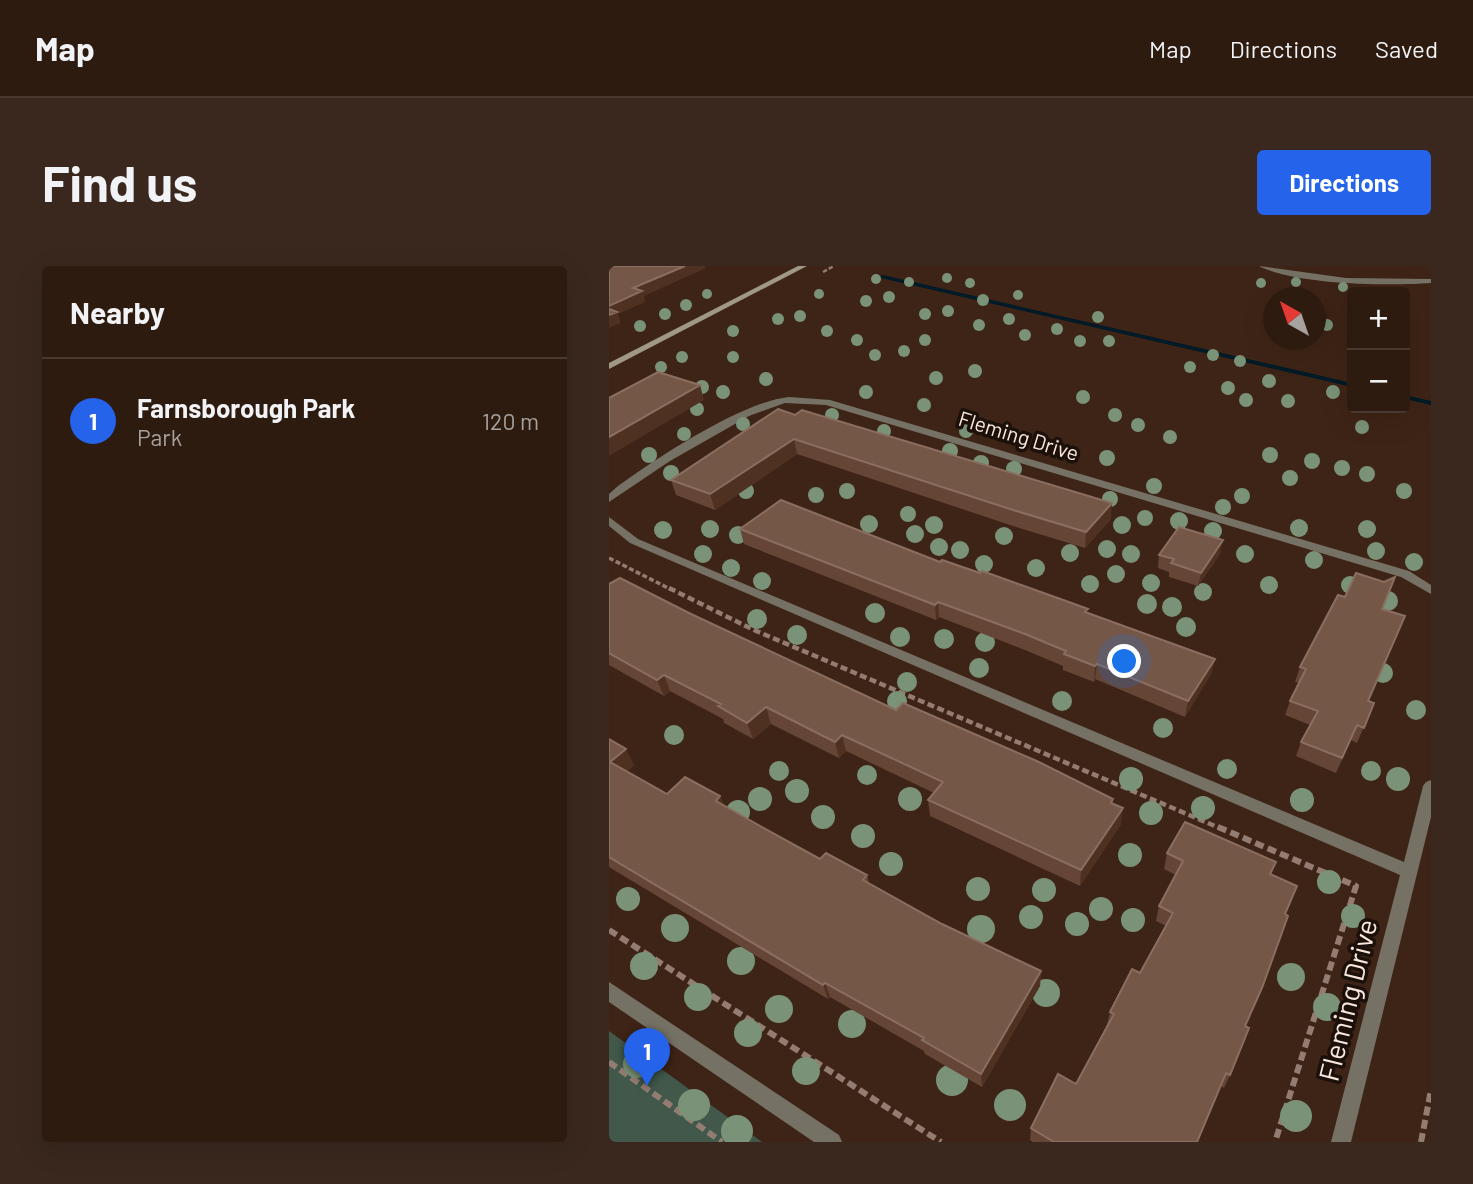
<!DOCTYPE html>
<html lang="en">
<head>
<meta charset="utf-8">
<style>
  :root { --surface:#2e1b10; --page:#3a281e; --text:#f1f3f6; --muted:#a7a19f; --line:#493930; --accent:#2563eb }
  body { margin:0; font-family:Barlow,sans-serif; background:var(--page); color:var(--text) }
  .controls { position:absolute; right:21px; top:21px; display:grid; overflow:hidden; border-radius:7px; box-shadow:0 7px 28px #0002 }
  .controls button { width:63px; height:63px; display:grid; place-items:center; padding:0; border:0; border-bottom:2px solid var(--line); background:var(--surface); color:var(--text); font:35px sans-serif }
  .compass { position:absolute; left:654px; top:21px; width:63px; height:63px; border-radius:50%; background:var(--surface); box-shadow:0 7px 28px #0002; rotate:320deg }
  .you { position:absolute; left:516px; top:396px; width:24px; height:24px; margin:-18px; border:5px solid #fff; border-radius:50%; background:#1a73e8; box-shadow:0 0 0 10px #1a73e833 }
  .badge { display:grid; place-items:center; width:46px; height:46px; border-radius:50%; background:var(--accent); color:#fff; font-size:23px; font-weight:700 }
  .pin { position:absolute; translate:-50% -58px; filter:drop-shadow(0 2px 4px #0008) }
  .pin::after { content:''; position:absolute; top:37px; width:24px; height:21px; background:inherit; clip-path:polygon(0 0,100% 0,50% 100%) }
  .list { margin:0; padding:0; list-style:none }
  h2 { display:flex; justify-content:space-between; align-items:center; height:91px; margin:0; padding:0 28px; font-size:30px }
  h2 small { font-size:23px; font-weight:400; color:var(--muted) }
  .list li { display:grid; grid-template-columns:46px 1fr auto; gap:21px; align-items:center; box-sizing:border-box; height:126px; padding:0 28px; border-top:2px solid var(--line) }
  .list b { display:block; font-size:26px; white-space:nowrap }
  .list p { margin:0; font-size:23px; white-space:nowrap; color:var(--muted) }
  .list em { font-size:23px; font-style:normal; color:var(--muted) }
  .map { position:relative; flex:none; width:822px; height:876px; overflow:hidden; border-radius:7px }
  header { display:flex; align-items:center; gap:42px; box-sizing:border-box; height:98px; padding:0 35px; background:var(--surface); border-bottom:2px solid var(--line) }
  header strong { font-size:33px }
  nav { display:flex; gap:38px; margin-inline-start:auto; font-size:24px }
  .intro { display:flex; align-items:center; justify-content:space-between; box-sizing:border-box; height:168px; padding:0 42px }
  h1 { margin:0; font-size:49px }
  .button { padding:18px 32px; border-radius:7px; background:var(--accent); color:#fff; font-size:24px; font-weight:700 }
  main { display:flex; gap:42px; padding:0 42px }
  aside { flex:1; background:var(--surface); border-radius:7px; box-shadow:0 7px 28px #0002 }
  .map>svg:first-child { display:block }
  .green { fill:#41584b }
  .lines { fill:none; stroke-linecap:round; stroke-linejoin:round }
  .stream { fill:#001b27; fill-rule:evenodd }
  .path-far3 { stroke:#937c71; stroke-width:2.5; stroke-dasharray:4.5 2; stroke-linecap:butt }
  .path-far2 { stroke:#937c71; stroke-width:3.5; stroke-dasharray:5 2.5; stroke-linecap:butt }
  .path-far1 { stroke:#937c71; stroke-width:4.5; stroke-dasharray:7 3.5; stroke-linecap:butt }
  .path { stroke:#937c71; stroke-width:6; stroke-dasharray:9 4.5; stroke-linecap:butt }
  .street { fill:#757164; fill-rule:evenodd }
  .secondary { fill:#9f9983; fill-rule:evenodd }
  .tree { fill:#7a9378 }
  .wall { fill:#654536 }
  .shaded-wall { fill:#4f3121 }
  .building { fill:#755748; stroke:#8a6e60; stroke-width:2 }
  .labels { text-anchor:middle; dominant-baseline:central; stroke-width:7; stroke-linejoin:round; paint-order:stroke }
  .far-street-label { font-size:21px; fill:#fae8df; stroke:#1c100b }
  .near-street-label { font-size:28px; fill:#fae8df; stroke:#1c100b }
</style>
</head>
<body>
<header>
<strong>Map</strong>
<nav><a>Map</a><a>Directions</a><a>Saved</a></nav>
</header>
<div class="intro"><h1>Find us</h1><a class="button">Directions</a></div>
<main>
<aside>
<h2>Nearby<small></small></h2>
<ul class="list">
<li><span class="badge">1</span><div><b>Farnsborough Park</b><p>Park</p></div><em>120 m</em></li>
</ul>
</aside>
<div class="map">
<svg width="822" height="876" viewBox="0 0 822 876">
  <rect width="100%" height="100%" fill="#3e2416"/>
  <path class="green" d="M0,765L153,876H0Z"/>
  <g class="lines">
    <path class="stream" d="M274,9L743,117V121L272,12V10Z
      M796,129L822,135V139L796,133Z"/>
    <path class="path-far3" d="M214,6L225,0"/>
    <path class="path-far2" d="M0,292L63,324"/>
    <path class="path-far1" d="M60,322L145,364L613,563"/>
    <path class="path" d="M609,561L747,620L666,876
      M0,664L332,876
      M0,796L113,876
      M812,876L822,824"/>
    <path class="street" d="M650,0L737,12L822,13V17C781,20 686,19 650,0Z
      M180,131L221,134L800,305L822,319V328L792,311L217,139L176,137L140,150L61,195L0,236V228L9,220C50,191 132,136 180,131Z
      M0,251L29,273L795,596L814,520L817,516L822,514V551L742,876H722L791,609L21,277L0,260Z
      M0,716L230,869L233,876H205L0,736Z"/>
    <path class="secondary" d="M189,0H198L0,103V97Z"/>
  </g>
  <g class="tree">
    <circle cx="338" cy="12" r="5"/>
    <circle cx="267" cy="13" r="5"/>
    <circle cx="300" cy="16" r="5"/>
    <circle cx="687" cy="16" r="5"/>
    <circle cx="361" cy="17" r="5"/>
    <circle cx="652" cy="17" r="5"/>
    <circle cx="734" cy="21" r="5"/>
    <circle cx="98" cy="28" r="5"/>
    <circle cx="210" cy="28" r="5"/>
    <circle cx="409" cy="29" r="5"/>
    <circle cx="280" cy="31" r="6"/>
    <circle cx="374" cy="34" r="6"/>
    <circle cx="257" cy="35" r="6"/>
    <circle cx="77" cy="39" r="6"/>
    <circle cx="339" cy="45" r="6"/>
    <circle cx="56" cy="48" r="6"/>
    <circle cx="316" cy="48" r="6"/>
    <circle cx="191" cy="50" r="6"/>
    <circle cx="489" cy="51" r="6"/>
    <circle cx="169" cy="53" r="6"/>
    <circle cx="400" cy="53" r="6"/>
    <circle cx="370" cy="59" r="6"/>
    <circle cx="718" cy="59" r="6"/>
    <circle cx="31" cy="60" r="6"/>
    <circle cx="448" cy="63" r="6"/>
    <circle cx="124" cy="65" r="6"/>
    <circle cx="218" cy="65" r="6"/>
    <circle cx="416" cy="69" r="6"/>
    <circle cx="248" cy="74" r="6"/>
    <circle cx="316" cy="74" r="6"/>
    <circle cx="471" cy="75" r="6"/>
    <circle cx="500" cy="75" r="6"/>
    <circle cx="295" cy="85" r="6"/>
    <circle cx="266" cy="89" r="6"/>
    <circle cx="604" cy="89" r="6"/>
    <circle cx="73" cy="91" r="6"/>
    <circle cx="124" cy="91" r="6"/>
    <circle cx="631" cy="95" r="6"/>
    <circle cx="52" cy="101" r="6"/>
    <circle cx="581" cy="101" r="6"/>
    <circle cx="366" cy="105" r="7"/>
    <circle cx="327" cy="112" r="7"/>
    <circle cx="157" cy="113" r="7"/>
    <circle cx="660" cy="115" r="7"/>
    <circle cx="93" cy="121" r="7"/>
    <circle cx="619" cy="122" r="7"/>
    <circle cx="114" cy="126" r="7"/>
    <circle cx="257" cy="126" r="7"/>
    <circle cx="724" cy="126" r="7"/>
    <circle cx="474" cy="131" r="7"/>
    <circle cx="637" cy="134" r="7"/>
    <circle cx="679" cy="135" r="7"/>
    <circle cx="315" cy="139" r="7"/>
    <circle cx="88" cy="143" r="7"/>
    <circle cx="223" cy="149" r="7"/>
    <circle cx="506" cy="149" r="7"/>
    <circle cx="134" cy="158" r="7"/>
    <circle cx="529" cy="159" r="7"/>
    <circle cx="753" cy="161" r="7"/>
    <circle cx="275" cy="165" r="7"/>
    <circle cx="357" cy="165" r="7"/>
    <circle cx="75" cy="168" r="7"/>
    <circle cx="561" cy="171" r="7"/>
    <circle cx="413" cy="172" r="7"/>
    <circle cx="341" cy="185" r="8"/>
    <circle cx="40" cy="189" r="8"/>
    <circle cx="661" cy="189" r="8"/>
    <circle cx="498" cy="192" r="8"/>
    <circle cx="703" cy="195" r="8"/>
    <circle cx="372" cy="197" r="8"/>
    <circle cx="733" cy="202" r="8"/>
    <circle cx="405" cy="203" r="8"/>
    <circle cx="62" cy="207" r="8"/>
    <circle cx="758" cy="208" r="8"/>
    <circle cx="681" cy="212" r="8"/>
    <circle cx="545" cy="220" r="8"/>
    <circle cx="137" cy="225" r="8"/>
    <circle cx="238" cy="225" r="8"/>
    <circle cx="795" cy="225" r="8"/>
    <circle cx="207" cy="229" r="8"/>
    <circle cx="633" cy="230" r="8"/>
    <circle cx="501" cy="233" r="8"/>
    <circle cx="614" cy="241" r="8"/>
    <circle cx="299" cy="248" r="8"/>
    <circle cx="536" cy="252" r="8"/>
    <circle cx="570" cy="255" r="9"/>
    <circle cx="260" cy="258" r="9"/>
    <circle cx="325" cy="259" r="9"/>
    <circle cx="513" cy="259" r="9"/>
    <circle cx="690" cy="262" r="9"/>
    <circle cx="101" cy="263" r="9"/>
    <circle cx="758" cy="263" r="9"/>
    <circle cx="54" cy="264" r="9"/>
    <circle cx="604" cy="265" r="9"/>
    <circle cx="306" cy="268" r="9"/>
    <circle cx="129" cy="269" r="9"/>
    <circle cx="395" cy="270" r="9"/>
    <circle cx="330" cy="281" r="9"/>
    <circle cx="498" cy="283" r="9"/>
    <circle cx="351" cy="284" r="9"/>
    <circle cx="767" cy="285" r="9"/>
    <circle cx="461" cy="287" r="9"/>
    <circle cx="94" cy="288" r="9"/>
    <circle cx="522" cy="288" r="9"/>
    <circle cx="636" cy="288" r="9"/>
    <circle cx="705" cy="294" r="9"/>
    <circle cx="805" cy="296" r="9"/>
    <circle cx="375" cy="298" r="9"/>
    <circle cx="122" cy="302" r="9"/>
    <circle cx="427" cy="302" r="9"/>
    <circle cx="507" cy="308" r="9"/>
    <circle cx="153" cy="315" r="9"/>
    <circle cx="542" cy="317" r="9"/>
    <circle cx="481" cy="318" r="9"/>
    <circle cx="660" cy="319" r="9"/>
    <circle cx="741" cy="319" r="9"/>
    <circle cx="594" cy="326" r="9"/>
    <circle cx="779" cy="335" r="10"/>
    <circle cx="538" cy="338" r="10"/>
    <circle cx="563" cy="341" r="10"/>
    <circle cx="266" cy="347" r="10"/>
    <circle cx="148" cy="353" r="10"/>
    <circle cx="577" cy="361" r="10"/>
    <circle cx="188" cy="369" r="10"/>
    <circle cx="291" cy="371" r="10"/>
    <circle cx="335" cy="373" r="10"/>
    <circle cx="376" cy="376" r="10"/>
    <circle cx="370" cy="402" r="10"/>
    <circle cx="774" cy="407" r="10"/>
    <circle cx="298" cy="416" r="10"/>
    <circle cx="288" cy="435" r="10"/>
    <circle cx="453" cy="435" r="10"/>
    <circle cx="807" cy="444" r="10"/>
    <circle cx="554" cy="462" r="10"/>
    <circle cx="65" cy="469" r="10"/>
    <circle cx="618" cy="503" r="10"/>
    <circle cx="170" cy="505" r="10"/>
    <circle cx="762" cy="505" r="10"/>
    <circle cx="258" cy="509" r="10"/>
    <circle cx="522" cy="513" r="12"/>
    <circle cx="789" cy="513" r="12"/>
    <circle cx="188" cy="525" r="12"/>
    <circle cx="151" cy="533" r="12"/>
    <circle cx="301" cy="533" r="12"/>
    <circle cx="693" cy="534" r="12"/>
    <circle cx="594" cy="542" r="12"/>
    <circle cx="129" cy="546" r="12"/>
    <circle cx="542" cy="547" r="12"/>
    <circle cx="214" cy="551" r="12"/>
    <circle cx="254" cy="570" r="12"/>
    <circle cx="521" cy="589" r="12"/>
    <circle cx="282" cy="598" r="12"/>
    <circle cx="720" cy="616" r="12"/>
    <circle cx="369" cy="623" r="12"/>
    <circle cx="435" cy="624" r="12"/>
    <circle cx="19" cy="633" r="12"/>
    <circle cx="492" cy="643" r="12"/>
    <circle cx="744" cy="650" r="12"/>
    <circle cx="422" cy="651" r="12"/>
    <circle cx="524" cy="654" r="12"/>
    <circle cx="468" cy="658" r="12"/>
    <circle cx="66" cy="662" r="14"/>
    <circle cx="372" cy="663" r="14"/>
    <circle cx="132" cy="695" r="14"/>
    <circle cx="35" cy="700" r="14"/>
    <circle cx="682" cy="711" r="14"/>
    <circle cx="437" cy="727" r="14"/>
    <circle cx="89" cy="731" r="14"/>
    <circle cx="718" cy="741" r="14"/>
    <circle cx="170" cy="743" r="14"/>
    <circle cx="243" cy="758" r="14"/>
    <circle cx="139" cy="767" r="14"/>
    <circle cx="28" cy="798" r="14"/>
    <circle cx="197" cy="805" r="14"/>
    <circle cx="343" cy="814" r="16"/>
    <circle cx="85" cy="839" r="16"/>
    <circle cx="401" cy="839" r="16"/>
    <circle cx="687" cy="850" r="16"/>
    <circle cx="128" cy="865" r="16"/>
  </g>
  <path class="wall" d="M169,143L502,253L476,282L404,260L188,188L106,244L67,229L62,214Z
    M131,263L331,296L478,347L606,393L602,408L576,451L486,413L485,416L454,404V400L416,384L330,351L327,354L135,278Z
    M611,288L589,320L560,311V306L549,302L550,289Z
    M0,318L82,348L287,444L503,537L512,558L471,620L321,550L319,534L325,527L237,485L230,492L162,458L144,473L115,457L114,453L61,425L55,430L0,399Z
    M773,343L759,435L765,437L748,477L742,474L727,507L687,490L692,476L701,459L676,449L681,435L690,417L686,416L691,401Z
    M0,473L25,499L18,505L58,528L111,530L115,539L153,561L211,593L258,609L260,617L333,658L432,705L431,720L373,821L316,788L315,785L221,731L219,733L0,601Z
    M558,587L667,596L662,609L676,649L636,760L621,809L615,822L612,820L588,876H424L421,874L422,862L467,818L498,759L501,746L531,707L557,660L547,655L550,640L567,609L555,603Z"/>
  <path class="shaded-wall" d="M76,0H96L97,2L35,30L36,36L9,48L12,57L0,62V40L24,22Z
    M91,119L95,134L0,190V171Z
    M185,173L188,188L106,244L101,228Z
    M503,237L502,253L476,282L477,266Z
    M614,274L611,288L589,320L592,307Z
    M329,336L330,351L327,354L326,339Z
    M606,393L602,408L576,451L579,435Z
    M488,398L486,413L485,416L486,400Z
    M55,409L61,425L55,430L48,414Z
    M157,441L162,458L144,473L138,457Z
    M233,469L237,485L230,492L226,476Z
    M17,483L25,499L10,512L1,496Z
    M111,530L118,546L107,535Z
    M514,542L512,558L471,620L472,604Z
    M432,705L431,720L373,821L372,808Z
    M216,717L221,731L219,733L214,719Z"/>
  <path class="building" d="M0,0H76L24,22L33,25L0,40Z
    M0,43L8,46L0,49Z
    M49,106L91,119L0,171V132Z
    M169,143L186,149L193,144L503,237L477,266L404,244L185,173L101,228L62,214Z
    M172,234L331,296L333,294L371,307L373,305L457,335L479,343L476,346L606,393L579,435L488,398L486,400L455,388L457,385L416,368L329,336L326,339L131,263Z
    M570,261L614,274L592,307L562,297L565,293L550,289Z
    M747,307L775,316L786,311L773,343L796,350L759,435L765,437L755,462L748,459L733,492L692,476L709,445L681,435L697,403L691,401L729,329L736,331Z
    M11,312L82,348L287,444L294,437L430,496L504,533L502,537L514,542L472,604L319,534L334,516L233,469L226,476L157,441L138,457L109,440L112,438L55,409L48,414L0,387V318Z
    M0,473L17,483L1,496L58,528L76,511L111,530L107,535L153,561L211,593L217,587L258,609L254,614L333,658L432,705L372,808L313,774L315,772L216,717L214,719L0,591Z
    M576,556L667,596L661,608L688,620L676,648L679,650L653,722L636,760L640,762L621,809L617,807L588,876H445L422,862L449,808L467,818L505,748L501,746L523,703L531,707L564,647L550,640L574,595L558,587Z"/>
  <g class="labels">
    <g class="far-street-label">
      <text transform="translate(410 169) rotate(17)">Fleming Drive</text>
    </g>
    <g class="near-street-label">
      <text transform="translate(738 734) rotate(-76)">Fleming Drive</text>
    </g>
  </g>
</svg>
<div class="controls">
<button>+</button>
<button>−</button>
</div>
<svg class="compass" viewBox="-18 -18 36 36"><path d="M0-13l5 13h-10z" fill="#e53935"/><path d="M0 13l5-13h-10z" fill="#a7a19f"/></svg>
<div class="you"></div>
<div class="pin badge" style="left:38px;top:820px">1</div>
</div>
</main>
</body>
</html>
